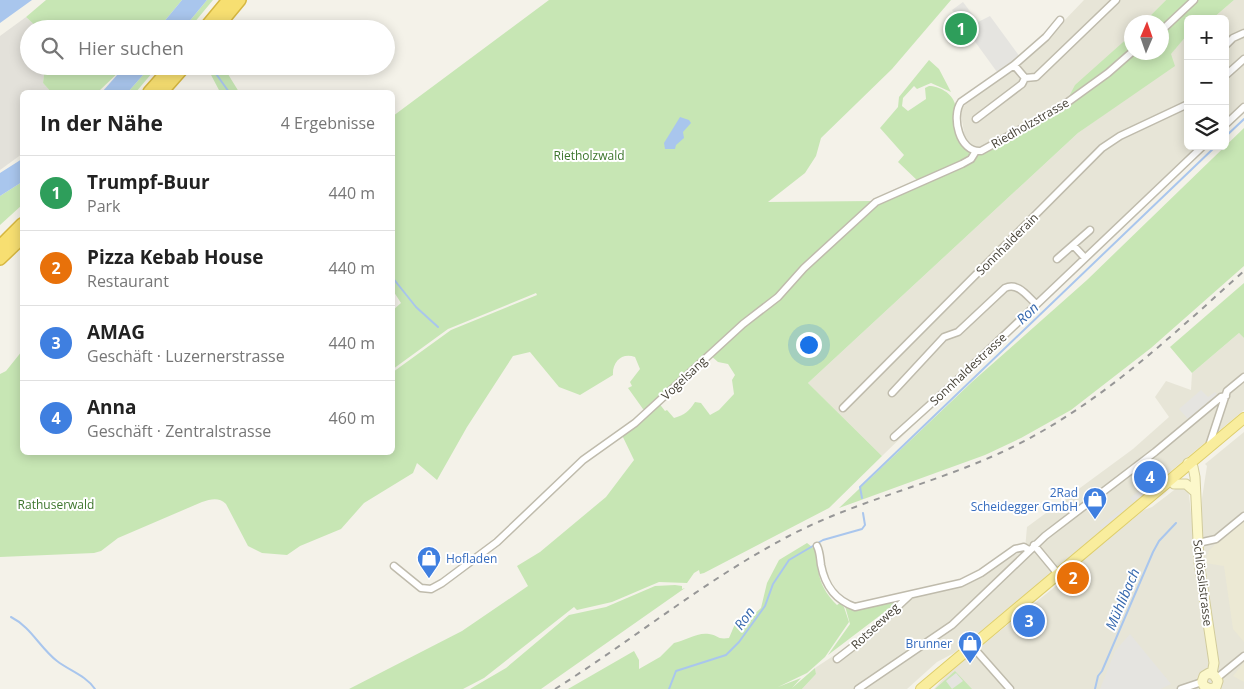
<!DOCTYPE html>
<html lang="de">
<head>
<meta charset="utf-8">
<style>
  :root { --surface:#fff; --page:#f6f6f6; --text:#222; --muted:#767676; --line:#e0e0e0; --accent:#b45309 }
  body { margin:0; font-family:"Open Sans",sans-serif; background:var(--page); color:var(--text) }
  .controls { position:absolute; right:15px; top:15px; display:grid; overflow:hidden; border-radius:8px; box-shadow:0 2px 12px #0003 }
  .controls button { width:45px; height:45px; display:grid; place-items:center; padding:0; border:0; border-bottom:1px solid var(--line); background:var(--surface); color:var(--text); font:25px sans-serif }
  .compass { position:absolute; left:1124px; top:15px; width:45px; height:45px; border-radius:50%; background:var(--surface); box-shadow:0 2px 12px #0003; rotate:2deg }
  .you { position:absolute; left:808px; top:344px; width:18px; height:18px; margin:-12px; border:4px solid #fff; border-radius:50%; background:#1a73e8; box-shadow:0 0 0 8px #1a73e833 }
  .badge { display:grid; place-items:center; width:32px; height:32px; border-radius:50%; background:var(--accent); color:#fff; font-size:16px; font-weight:700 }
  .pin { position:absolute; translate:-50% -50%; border:2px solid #fff; box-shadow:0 1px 5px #0006 }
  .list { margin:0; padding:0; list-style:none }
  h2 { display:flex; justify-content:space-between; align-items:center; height:65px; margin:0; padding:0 20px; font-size:21px }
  h2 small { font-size:16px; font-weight:400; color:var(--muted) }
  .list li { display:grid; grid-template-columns:32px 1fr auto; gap:15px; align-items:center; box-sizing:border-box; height:75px; padding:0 20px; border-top:1px solid var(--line) }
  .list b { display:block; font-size:19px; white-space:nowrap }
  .list p { margin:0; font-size:16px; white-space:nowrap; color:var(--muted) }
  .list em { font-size:16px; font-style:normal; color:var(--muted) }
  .icon { flex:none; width:28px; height:28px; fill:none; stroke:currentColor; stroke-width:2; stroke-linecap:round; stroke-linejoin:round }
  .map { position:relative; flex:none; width:1244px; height:689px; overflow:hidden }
  .search { position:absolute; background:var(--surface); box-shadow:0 2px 12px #0003; left:20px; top:20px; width:375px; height:55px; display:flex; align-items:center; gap:12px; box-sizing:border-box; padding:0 18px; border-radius:28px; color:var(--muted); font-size:19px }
  .panel { position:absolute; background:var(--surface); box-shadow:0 2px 12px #0003; left:20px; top:90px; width:375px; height:365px; border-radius:8px }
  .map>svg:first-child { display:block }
  .residential { fill:#e7e5d7 }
  .industrial { fill:#e3e1da }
  .education { fill:#ece9d4 }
  .green { fill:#c7e6b4 }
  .parking { fill:#e5e4e0 }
  .water { fill:#a9c6ed }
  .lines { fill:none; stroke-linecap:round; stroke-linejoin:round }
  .stream { stroke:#a9c6ed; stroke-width:2 }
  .street-casing { stroke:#bfbbac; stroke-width:9 }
  .secondary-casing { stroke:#d1cb9b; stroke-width:11 }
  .primary-casing { stroke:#dece6d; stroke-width:12 }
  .highway-casing { stroke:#d6b741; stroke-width:14 }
  .street { stroke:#fff; stroke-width:6 }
  .secondary { stroke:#fcf8cb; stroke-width:9 }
  .primary { stroke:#f9ed9d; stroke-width:10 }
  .highway { stroke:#f7df71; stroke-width:11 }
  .rail { stroke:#979797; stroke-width:2; stroke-dasharray:6 6; stroke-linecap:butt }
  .labels { text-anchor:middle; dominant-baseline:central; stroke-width:4; stroke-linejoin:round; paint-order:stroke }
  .street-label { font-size:12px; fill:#474338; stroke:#fff }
  .park-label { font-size:12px; fill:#3d762d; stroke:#fff }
  .shop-label { font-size:12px; fill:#366cbe; stroke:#fff; text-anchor:end }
  .water-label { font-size:14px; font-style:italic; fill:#3668ae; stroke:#fff }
</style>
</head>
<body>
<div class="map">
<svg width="1244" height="689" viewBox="0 0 1244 689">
  <rect width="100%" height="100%" fill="#f4f2e9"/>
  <path class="residential" d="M1084,0H1166L1144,22H1132L1131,35L1063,108L980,148L966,144L960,109L1039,47Z
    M1234,0H1244V102L1225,121V19H1212Z
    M1188,34V146H1202L882,456L808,383L1078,133L1141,88Z
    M1239,333L1244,338V410L1152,487L1146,495L954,653L937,662L907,689H802L816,674L815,668L883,623L913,594L971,580L1025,549L1027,527L1133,449L1169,417L1155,397L1166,381L1191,390L1192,373Z
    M1244,432V689H934L950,671L1061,582L1081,561L1144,510L1152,507L1178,487L1187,490L1189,495L1200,593L1208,592L1201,528L1202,498L1207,466L1205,464Z"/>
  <path class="industrial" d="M26,17L39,29H29V66H45L43,83L51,92H22V154L0,170V36Z"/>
  <path class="education" d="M1244,519V642L1233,629L1224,566L1205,563L1209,550Z
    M1244,662V682L1233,676Z"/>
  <path class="green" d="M46,0H182L158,29H39L26,17Z
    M207,0H213L189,29H183Z
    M549,0H951L892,69L821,138L816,156L805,173L768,202L873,201L788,286L647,409H643L628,388L632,386L630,382L640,369L635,357C622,352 612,362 613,375L580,395L559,387L530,352L513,356L467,427L437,480L417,463L413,473L364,503L341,529L300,546L287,555L262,553L248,546L226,504C219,497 211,499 202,502L118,538L101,551L94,553L0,557V374L6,371L22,351V452H392L393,372L451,330L537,295L536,293L448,329L393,369V310L401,303L392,289L393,116Z
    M1166,0H1234L1212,19H1188V34L1171,54L1175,66L1078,133L808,383L882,456L829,508L704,573L700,574L699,570L694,573L687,583L659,582L612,602L577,610L574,607L484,678L463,689H349L462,631L528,586L517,566L540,552L606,497L634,460L621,433L658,402L665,411L667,410L674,418C685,415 689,411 695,402L701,403L710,415L719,410L734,394L732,380L735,375L728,364L718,362L710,355L872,206L968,163L993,144L1063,108L1075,85L1131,35L1132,52H1162V22H1144Z
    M958,19L974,41L968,45L961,44L962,35L953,23Z
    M929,60L939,69L951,92L931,83L917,89L914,86L903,98L902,106L908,111L926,99L925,88L929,86C939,86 952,93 955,104L960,142L972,153V156L920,183L898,162L904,155L880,128L898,107L899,97Z
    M45,66H125L98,92H51L43,83Z
    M151,66H158L136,92H128Z
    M215,66H223L239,92H220L210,73Z
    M1244,128V266L1151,348L1071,410L1021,438L985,455L839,508L973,381L1087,280Z
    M22,182V205L0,225V196Z
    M1244,283V338L1239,333L1192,373L1170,347Z
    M807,543L816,550C818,574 819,587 837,605L840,603L844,607L849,622L825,657L807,673L778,687L801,678L792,688L815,668L816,674L802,689H568L634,651L639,660V669L660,657L674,643C685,641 697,632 709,634C718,635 717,640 729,638L735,624L748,620L761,608L767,583L779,560Z
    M675,585L682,586V589L685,588L541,689H470L506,668L569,615L606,607L655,586Z
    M903,598L828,655L850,624L845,606L862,609Z
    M955,671L972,689H935Z"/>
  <path class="parking" d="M963,2L978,22L990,16L1020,57L997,72L952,10Z
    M1201,390L1208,397L1215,392L1217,394L1188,419L1179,409Z
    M1162,473L1165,476L1135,504L1130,498Z
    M1124,507L1126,511L1103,530L1100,526Z
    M1130,634L1171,684L1161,689H1100L1115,651Z
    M956,673L963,681L952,689L946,681Z"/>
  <path class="water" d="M0,0H32L0,23Z
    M182,0H207L183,29H158Z
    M125,66H151L128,92H102Z
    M680,117L689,120L691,123L683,132L684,138L676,145L675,149H665L664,143Z
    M22,159V182L0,196V173Z"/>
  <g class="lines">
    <path class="stream" d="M214,71L229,92
      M1225,137L1244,119
      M392,277L416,307L438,327
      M862,498L860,487L1216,146
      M11,617C31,627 40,648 57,661C70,671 85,675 95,689
      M669,689L676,671L726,655L739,642L765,606L773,584L789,560L823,540L862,529L865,525L863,513
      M1095,689L1098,676L1102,671L1153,552L1159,541L1176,523"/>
    <g class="street-casing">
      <path id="street" d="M1060,20L1046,37L1014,65L961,102C951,116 959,153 981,151L1061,107L1108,73L1132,52
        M1162,30L1194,0
        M1225,46L1233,38L1244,33
        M1014,65L1025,78L1036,77L1116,0
        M1225,76L1244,59
        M976,119L1022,84L1025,78
        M1225,125L1244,107
        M1073,245L1085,258
        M1057,259L1090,230
        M892,393L944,337L958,332L1005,288C1018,282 1027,296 1036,304
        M843,408L1102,148L1120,136L1188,104
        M894,437L954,383L1203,146
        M1209,446L1227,391L1244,377
        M1198,543L1216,539L1244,516
        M1034,545L1058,574
        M817,546C820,552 820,558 821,565C825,586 835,600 855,607L961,583L981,573L1015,549L1024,547L1029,550
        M394,566L421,588L431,589L442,583L497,542L583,460L635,423L743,324L778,297L804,268L876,202L962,164L971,159L976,151
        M972,646L1010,689
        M837,659L863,639L910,595
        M1217,678L1244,656
        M858,689L952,625L1045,536L1155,452L1221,397L1226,396
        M1181,689L1202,682"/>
    </g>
    <g class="secondary-casing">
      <path id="secondary" d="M1188,463L1193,467L1195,477L1199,562L1214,663L1212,674
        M1174,484H1186L1195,492
        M1210,689L1204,686L1202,682L1204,676L1209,673L1214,675L1218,681L1216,687L1211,689"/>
    </g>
    <g class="primary-casing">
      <path id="primary" d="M921,689L1244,418"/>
    </g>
    <g class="highway-casing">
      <path id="highway" d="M204,29L228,0
        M216,29L240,0
        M149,92L172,66
        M162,92L185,66
        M0,246L22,224
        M0,259L22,238"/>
    </g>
    <use href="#street" class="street"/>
    <use href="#secondary" class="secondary"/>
    <use href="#primary" class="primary"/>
    <use href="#highway" class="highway"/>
    <path class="rail" d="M555,689C633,640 705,580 787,537C855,501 930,485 1000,453C1094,410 1168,339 1244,271"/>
  </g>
  <defs>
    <g id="shop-pin" transform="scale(1.25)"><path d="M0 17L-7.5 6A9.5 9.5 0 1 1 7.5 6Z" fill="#3f7fe0" stroke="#fff"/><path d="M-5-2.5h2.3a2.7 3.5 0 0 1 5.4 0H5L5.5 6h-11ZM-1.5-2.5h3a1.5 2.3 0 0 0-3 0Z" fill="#fff"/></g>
  </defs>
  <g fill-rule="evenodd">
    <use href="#shop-pin" x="1095" y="499"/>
    <use href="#shop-pin" x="429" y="558"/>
    <use href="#shop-pin" x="970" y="643"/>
  </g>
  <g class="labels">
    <g class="street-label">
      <text transform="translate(1030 123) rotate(-30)">Riedholzstrasse</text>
      <text transform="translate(1007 244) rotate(-45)">Sonnhalderain</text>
      <text transform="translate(968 369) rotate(-43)">Sonnhaldestrasse</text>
      <text transform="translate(684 378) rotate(-43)">Vogelsang</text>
      <text transform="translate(1203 583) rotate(83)">Schlösslistrasse</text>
      <text transform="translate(875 626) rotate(-43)">Rotseeweg</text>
    </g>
    <g class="park-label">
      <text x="589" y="155">Rietholzwald</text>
      <text x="56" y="504">Rathuserwald</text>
    </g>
    <g class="shop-label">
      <text x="1078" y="492">2Rad<tspan x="1078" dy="14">Scheidegger GmbH</tspan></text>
      <text x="446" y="558" text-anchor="start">Hofladen</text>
      <text x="952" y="643">Brunner</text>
    </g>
    <g class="water-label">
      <text transform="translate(1027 313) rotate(-44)">Ron</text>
      <text transform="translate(1122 599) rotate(-67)">Mühlibach</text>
      <text transform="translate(744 618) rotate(-54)">Ron</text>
    </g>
  </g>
</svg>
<div class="controls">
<button>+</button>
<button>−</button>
<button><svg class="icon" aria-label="layers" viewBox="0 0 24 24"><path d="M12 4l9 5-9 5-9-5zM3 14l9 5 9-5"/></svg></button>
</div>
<svg class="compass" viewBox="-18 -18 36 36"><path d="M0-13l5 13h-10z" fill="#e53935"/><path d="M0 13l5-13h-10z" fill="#767676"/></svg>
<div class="you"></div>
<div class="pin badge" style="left:961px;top:29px;background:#2e9e5b">1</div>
<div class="pin badge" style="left:1073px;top:578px;background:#e8710a">2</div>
<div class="pin badge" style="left:1029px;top:621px;background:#3f7fe0">3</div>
<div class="pin badge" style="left:1150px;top:477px;background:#3f7fe0">4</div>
<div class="search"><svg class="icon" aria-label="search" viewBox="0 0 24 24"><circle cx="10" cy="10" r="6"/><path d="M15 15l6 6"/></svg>Hier suchen</div>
<section class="panel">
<h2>In der Nähe<small>4 Ergebnisse</small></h2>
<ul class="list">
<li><span class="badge" style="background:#2e9e5b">1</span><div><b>Trumpf-Buur</b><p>Park</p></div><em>440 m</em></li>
<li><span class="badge" style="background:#e8710a">2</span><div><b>Pizza Kebab House</b><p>Restaurant</p></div><em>440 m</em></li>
<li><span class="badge" style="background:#3f7fe0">3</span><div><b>AMAG</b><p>Geschäft · Luzernerstrasse</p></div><em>440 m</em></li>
<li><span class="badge" style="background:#3f7fe0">4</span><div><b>Anna</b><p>Geschäft · Zentralstrasse</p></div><em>460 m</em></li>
</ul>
</section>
</div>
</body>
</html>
